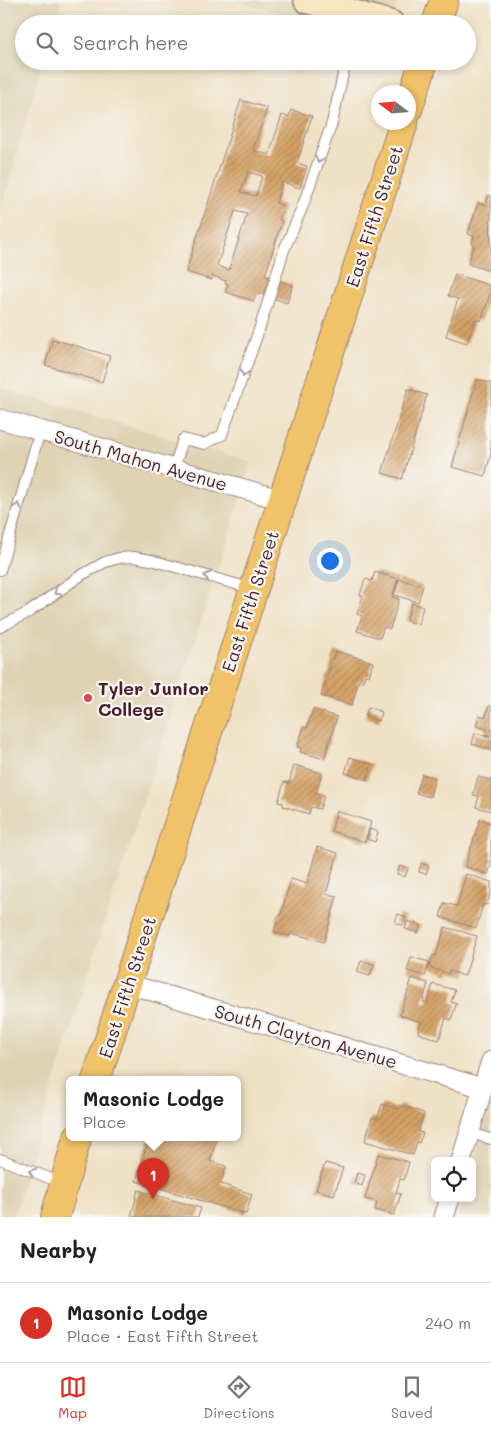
<!DOCTYPE html>
<html lang="en">
<head>
<meta charset="utf-8">
<style>
  :root { --surface:#fff; --page:#f6f6f6; --text:#202124; --muted:#757577; --line:#e0e0e0; --accent:#d93025 }
  body { margin:0; font-family:Mali,sans-serif; background:var(--page); color:var(--text) }
  .controls { position:absolute; right:15px; bottom:15px; display:grid; overflow:hidden; border-radius:8px; box-shadow:0 2px 8px #0003 }
  .controls button { width:45px; height:45px; display:grid; place-items:center; padding:0; border:0; border-bottom:1px solid var(--line); background:var(--surface); color:var(--text); font:25px sans-serif }
  .compass { position:absolute; left:371px; top:85px; width:45px; height:45px; border-radius:50%; background:var(--surface); box-shadow:0 2px 8px #0003; rotate:286deg }
  .you { position:absolute; left:329px; top:560px; width:18px; height:18px; margin:-12px; border:4px solid #fff; border-radius:50%; background:#1a73e8; box-shadow:0 0 0 8px #1a73e833 }
  .badge { display:grid; place-items:center; width:32px; height:32px; border-radius:50%; background:var(--accent); color:#fff; font-size:16px; font-weight:700 }
  .pin { position:absolute; translate:-50% -41px; filter:drop-shadow(0 1px 2px #0008) }
  .pin::after { content:''; position:absolute; top:26px; width:18px; height:15px; background:inherit; clip-path:polygon(0 0,100% 0,50% 100%) }
  .popup { position:absolute; left:66px; top:1076px; width:175px; height:65px; box-sizing:border-box; display:grid; place-content:center; border-radius:8px; background:var(--surface); filter:drop-shadow(0 1px 4px #0005); font-size:16px; white-space:nowrap; color:var(--muted) }
  .popup b { font-size:19px; color:var(--text) }
  .popup::after { content:''; position:absolute; left:50%; top:100%; margin-left:-10px; border:10px solid transparent; border-top-color:var(--surface) }
  .list { margin:0; padding:0; list-style:none }
  h2 { display:flex; justify-content:space-between; align-items:center; height:65px; margin:0; padding:0 20px; font-size:21px }
  h2 small { font-size:16px; font-weight:400; color:var(--muted) }
  .list li { display:grid; grid-template-columns:32px 1fr auto; gap:15px; align-items:center; box-sizing:border-box; height:80px; padding:0 20px; border-top:1px solid var(--line) }
  .list b { display:block; font-size:19px; white-space:nowrap }
  .list p { margin:0; font-size:16px; white-space:nowrap; color:var(--muted) }
  .list em { font-size:16px; font-style:normal; color:var(--muted) }
  .icon { flex:none; width:28px; height:28px; fill:none; stroke:currentColor; stroke-width:2; stroke-linecap:round; stroke-linejoin:round }
  .map { position:relative; flex:none; width:491px; height:1217px; overflow:hidden }
  .search { position:absolute; background:var(--surface); box-shadow:0 2px 8px #0003; left:15px; right:15px; top:15px; height:55px; display:flex; align-items:center; gap:12px; box-sizing:border-box; padding:0 18px; border-radius:28px; color:var(--muted); font-size:19px }
  .sheet { height:145px; background:var(--surface) }
  nav { display:flex; justify-content:space-around; align-items:center; box-sizing:border-box; height:70px; border-top:1px solid var(--line); background:var(--surface); font-size:14px; color:var(--muted) }
  nav a { display:grid; justify-items:center; gap:2px }
  nav .on { color:var(--accent) }
  .map>svg:first-child { display:block }
  .built { fill:#dfd3b4 }
  .building { fill:url(#building-hatch); fill-rule:evenodd }
  .lines { fill:none; stroke-linecap:round; stroke-linejoin:round }
  .lane-casing { stroke:#9c8078; stroke-width:12 }
  .street-casing { stroke:#9c8078; stroke-width:21 }
  .secondary-casing { stroke:#9c8078; stroke-width:29 }
  .primary-casing { stroke:#9c8078; stroke-width:30 }
  .lane { stroke:#fff; stroke-width:10 }
  .street { stroke:#fff; stroke-width:19 }
  .secondary { stroke:#f9e7c3; stroke-width:26 }
  .primary { stroke:#f1c369; stroke-width:28 }
  .oneway { stroke:#ae9aa0 }
  .poi-dot { fill:#d1495b; stroke:#f6f6f2; stroke-width:2 }
  .labels { text-anchor:middle; dominant-baseline:central; stroke-width:4.5; stroke-linejoin:round; paint-order:stroke }
  .street-label { font-size:18px; fill:#4a1f2b; stroke:#f6f6f2 }
  .poi-label { font-size:18px; font-weight:bold; fill:#4a1f2b; stroke:#f6f6f2; text-anchor:start }
</style>
</head>
<body>
<div class="map">
<svg width="491" height="1217" viewBox="0 0 491 1217">
  <defs>
    <pattern id="building-hatch" width="6" height="6" patternUnits="userSpaceOnUse" patternTransform="scale(1.25)"><rect width="6" height="6" fill="#d4a165"/><path d="M-1 1l2-2M0 6l6-6M5 7l2-2" fill="none" stroke="#ae8353"/></pattern>
  </defs>
  <rect width="100%" height="100%" fill="#f6f6f2"/>
  <filter id="ink" filterUnits="userSpaceOnUse"><feTurbulence type="fractalNoise" baseFrequency=".02" numOctaves="2"/><feDisplacementMap in="SourceGraphic" scale="10" xChannelSelector="R" yChannelSelector="G"/><feConvolveMatrix kernelMatrix="1 2 1 2 8 2 1 2 1" color-interpolation-filters="sRGB"/></filter>
  <filter id="wash" filterUnits="userSpaceOnUse"><feTurbulence type="fractalNoise" baseFrequency=".0096" numOctaves="4" result="noise"/><feDisplacementMap in="SourceGraphic" scale="20" xChannelSelector="R" yChannelSelector="G"/><feGaussianBlur stdDeviation="1.12" result="paint"/><feColorMatrix in="noise" values="0 0 0 0 0 0 0 0 0 0 0 0 0 0 0 0 0 1.4 0 .05"/><feComposite in="paint" operator="in"/></filter>
  <g filter="url(#wash)">
    <rect width="100%" height="100%" fill="#efe1c5"/>
    <path class="built" d="M0,0H61L54,24H24V61H43L0,213Z
      M235,0H398L391,24H314Z
      M0,388L252,462L101,933L13,1217H0Z
      M491,1103V1217H458L463,1198H472V1167Z"/>
    <g id="blocks">
      <path class="building" d="M241,100L267,108L253,150L269,155L282,115L289,117L291,110L312,116L297,163L307,166L300,188L282,182L276,203L284,206L279,220L282,221L265,276L293,285L287,303L260,293L259,295L256,294L254,301L225,292L228,284L225,283L226,281L212,276V280L186,272ZM248,172L262,176L256,196L241,192ZM235,211L247,214L229,270L217,266Z
        M489,195L491,196L490,271L468,264L474,245L472,244L474,236L468,234L478,203L486,205Z
        M455,274L491,286V291L481,321L475,319L467,343L446,336L458,299L448,296Z
        M53,339L110,356L102,382L45,365Z
        M477,379L491,383V454L485,476L452,467Z
        M408,389L427,395L402,479L382,473Z
        M375,572L398,579L392,597L399,599L390,629L384,627L380,638L357,631L362,616L357,614L363,596L360,595L365,579L372,581Z
        M399,579L423,586L418,602L394,595Z
        M412,603L423,607L418,624L406,621Z
        M335,651L373,662L369,676L365,675L363,682L359,680L352,705L321,696Z
        M489,706H491V736L485,734L487,729L476,726L479,715L485,717Z
        M368,707L382,712L379,721L365,717Z
        M313,709L337,717L324,759L300,752L301,748L297,747L304,727L307,728Z
        M475,733L491,738V750L472,744Z
        M350,757L372,764L367,780L345,773Z
        M294,765L322,773L316,793L324,795L320,809L311,807L309,814L283,806V803L278,802L284,782L289,783Z
        M422,774L435,778L430,797L416,793Z
        M478,777L491,780V811L476,807L479,796L473,795Z
        M337,811L371,822L365,842L331,831Z
        M480,819L491,823V865L488,874L465,867Z
        M370,829L378,832L375,842L367,839Z
        M317,847L338,853L326,894L337,896L324,942L291,933L290,936L274,932L278,916L280,917L291,879L307,884Z
        M421,863L429,866L426,874L419,872Z
        M400,866L408,868L405,877L397,874Z
        M466,874L491,882V891L487,905L483,904L476,928L440,917L444,903L457,906Z
        M398,914L406,917L403,925L395,923Z
        M407,921L421,925L418,933L405,929Z
        M445,927L477,936L465,976L449,971V974L429,967L433,955L436,956Z
        M411,957L429,962L425,976L407,971Z
        M361,961L374,964L370,976L357,972Z
        M412,978L428,983L423,1002L427,1003L433,984L455,990L451,1002L457,1004L456,1005L451,1020L446,1018L439,1040L418,1033L421,1022L400,1015Z
        M382,1104L398,1109L399,1105L424,1113L418,1132L423,1133L419,1143L417,1142L413,1155L365,1141L372,1117L377,1119Z
        M149,1138H217L210,1161L226,1166L221,1184L252,1194L246,1214L136,1181Z
        M378,1154L409,1162L404,1180L400,1179L396,1193L401,1194L394,1215L375,1210L377,1202L365,1199Z
        M325,1163L343,1168L334,1195L316,1190Z
        M357,1173L365,1175L362,1186L354,1183Z
        M138,1190L201,1208L198,1217H131Z"/>
    </g>
  </g>
  <g filter="url(#ink)">
    <use href="#blocks" fill-opacity="0" stroke="#9c8078" stroke-width="1"/>
    <g class="lines">
      <g class="lane-casing">
        <path id="lane" d="M174,469L183,439L204,444L222,435L260,327L284,250L302,208L332,123L346,61
          M0,570L40,431
          M0,627L29,612L80,576L105,562L119,558L134,557L151,560L253,589
          M470,1133L491,1139
          M0,1159L62,1183"/>
      </g>
      <g class="street-casing">
        <path id="street" d="M0,419L282,500
          M128,984L483,1088
          M461,1161L491,1061
          M444,1217L450,1198"/>
      </g>
      <g class="secondary-casing">
        <path id="secondary" d="M307,0L391,24"/>
      </g>
      <g class="primary-casing">
        <path id="primary" d="M436,24L444,0
          M408,109L424,61
          M96,1080L404,122
          M55,1217L77,1138"/>
      </g>
      <use href="#lane" class="lane"/>
      <use href="#street" class="street"/>
      <use href="#secondary" class="secondary"/>
      <use href="#primary" class="primary"/>
    </g>
    <defs><path id="oneway-chevron" d="M-2-3.5L2.5 0L-2 3.5" fill="none" stroke-width="1.6" stroke-linecap="round" stroke-linejoin="round" transform="scale(1.25)"/></defs>
    <g class="oneway">
      <use href="#oneway-chevron" transform="translate(319 160) rotate(110)"/>
      <use href="#oneway-chevron" transform="translate(244 373) rotate(109)"/>
      <use href="#oneway-chevron" transform="translate(18 506) rotate(-74)"/>
      <use href="#oneway-chevron" transform="translate(207 576) rotate(-163)"/>
      <use href="#oneway-chevron" transform="translate(57 592) rotate(144)"/>
      <use href="#oneway-chevron" transform="translate(32 1172) rotate(-159)"/>
    </g>
  </g>
  <circle class="poi-dot" cx="88" cy="698" r="5"/>
  <g class="labels">
    <g class="street-label">
      <text transform="translate(374 216) rotate(-72)">East Fifth Street</text>
      <text transform="translate(141 460) rotate(16)">South Mahon Avenue</text>
      <text transform="translate(250 601) rotate(-72)">East Fifth Street</text>
      <text transform="translate(127 987) rotate(-72)">East Fifth Street</text>
      <text transform="translate(306 1036) rotate(16)">South Clayton Avenue</text>
    </g>
    <g class="poi-label">
      <text x="98" y="688">Tyler Junior<tspan x="98" dy="21">College</tspan></text>
    </g>
  </g>
</svg>
<div class="controls">
<button><svg class="icon" aria-label="locate" viewBox="0 0 24 24"><circle cx="12" cy="12" r="6"/><path d="M12 2v4M12 18v4M2 12h4M18 12h4"/></svg></button>
</div>
<svg class="compass" viewBox="-18 -18 36 36"><path d="M0-13l5 13h-10z" fill="#e53935"/><path d="M0 13l5-13h-10z" fill="#757577"/></svg>
<div class="you"></div>
<div class="pin badge" style="left:153px;top:1199px">1</div>
<div class="popup"><b>Masonic Lodge</b>Place</div>
<div class="search"><svg class="icon" aria-label="search" viewBox="0 0 24 24"><circle cx="10" cy="10" r="6"/><path d="M15 15l6 6"/></svg>Search here</div>
</div>
<section class="sheet">
<h2>Nearby<small></small></h2>
<ul class="list">
<li><span class="badge">1</span><div><b>Masonic Lodge</b><p>Place · East Fifth Street</p></div><em>240 m</em></li>
</ul>
</section>
<nav>
<a class="on"><svg class="icon" aria-label="map" viewBox="0 0 24 24"><path d="M3 6l6-2 6 2 6-2v14l-6 2-6-2-6 2zM9 4v14M15 6v14"/></svg>Map</a>
<a><svg class="icon" aria-label="directions" viewBox="0 0 24 24"><path d="M12 3l9 9-9 9-9-9zM9 14v-3h6M13 9l2 2-2 2"/></svg>Directions</a>
<a><svg class="icon" aria-label="saved" viewBox="0 0 24 24"><path d="M7 4h10v16l-5-4-5 4z"/></svg>Saved</a>
</nav>
</body>
</html>
